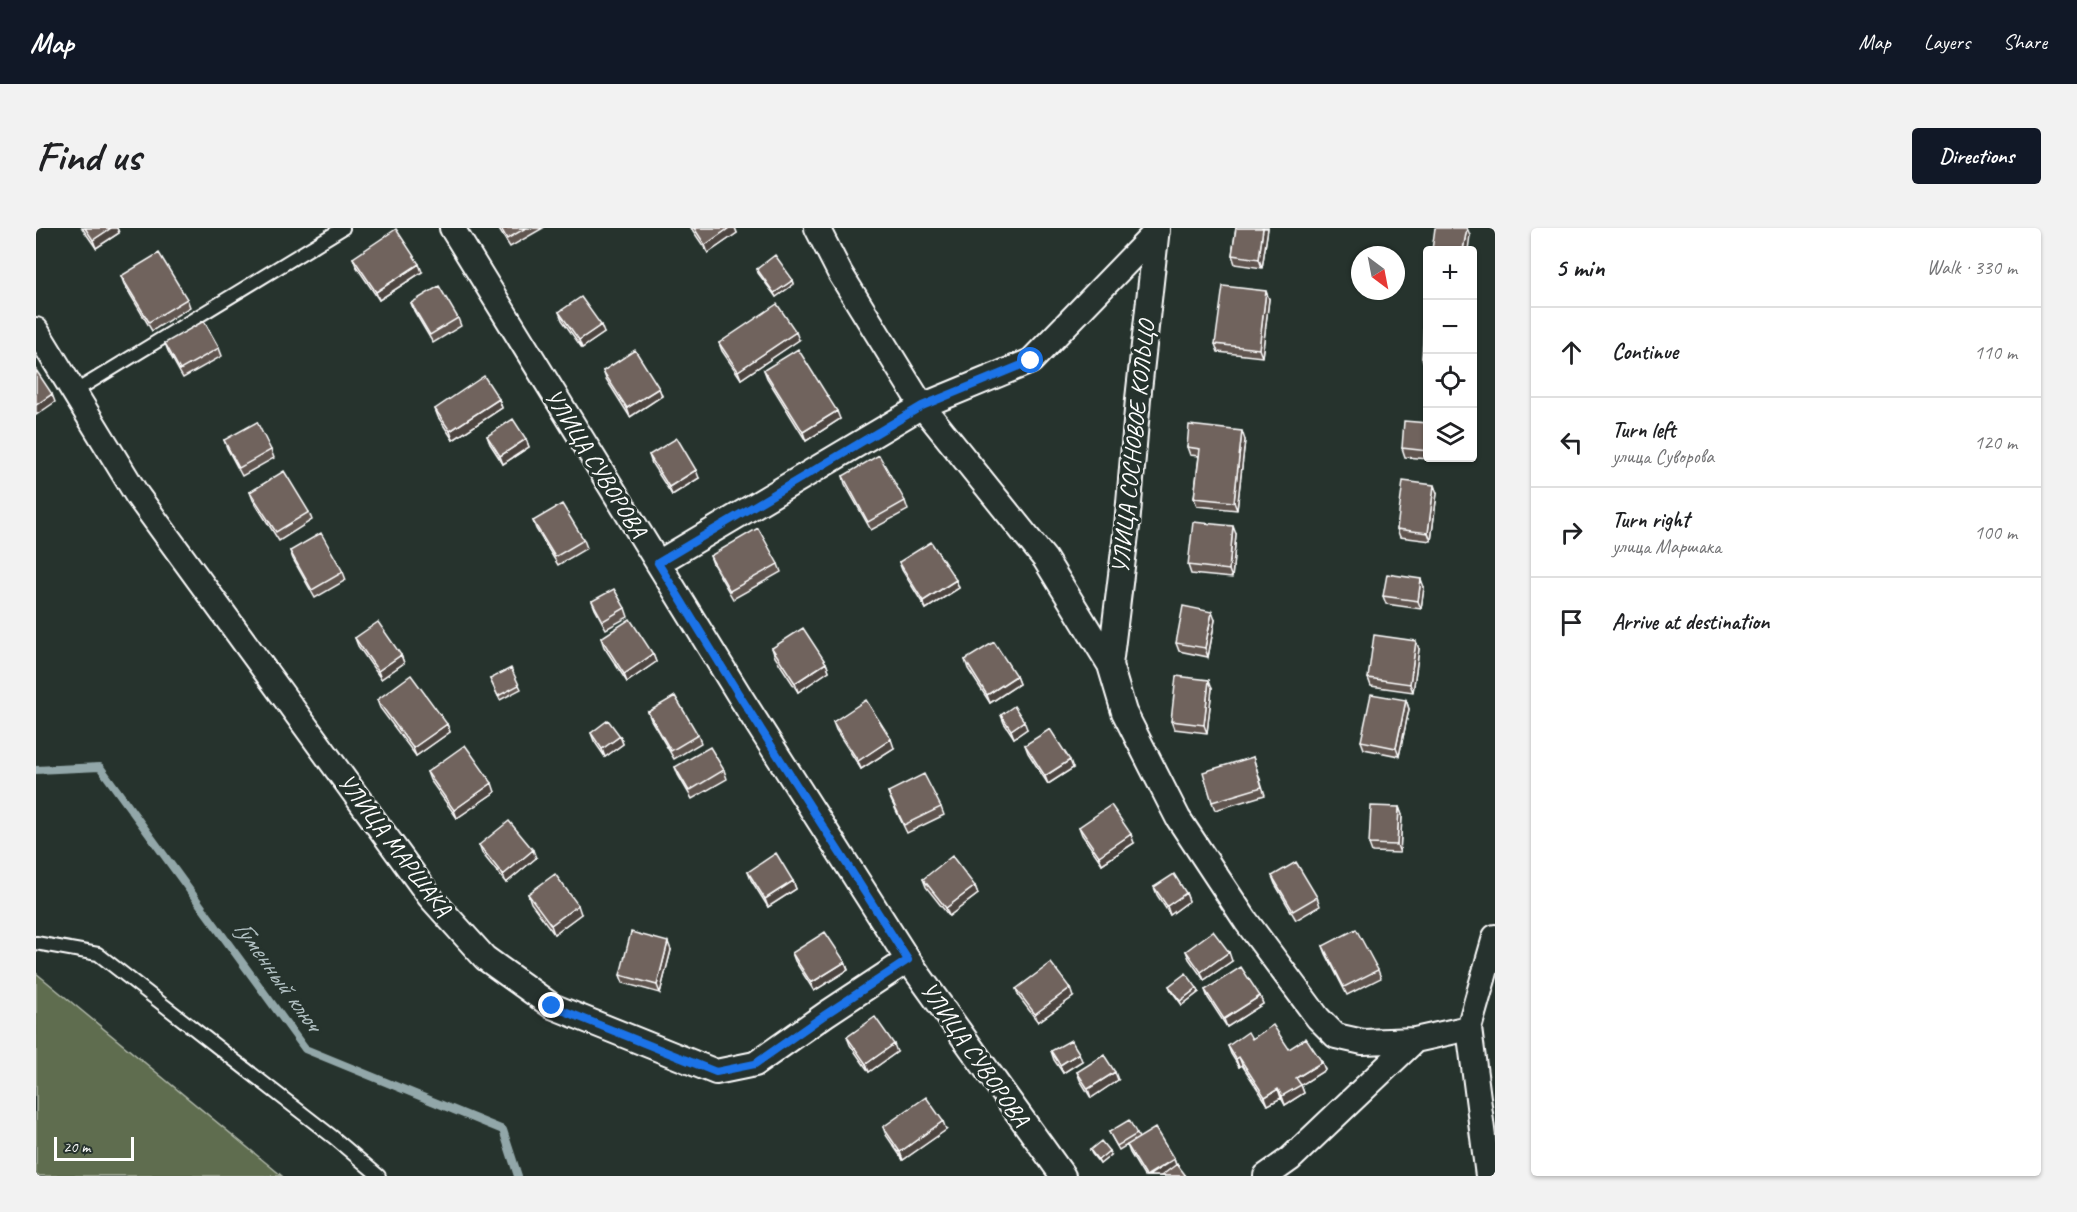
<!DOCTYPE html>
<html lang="en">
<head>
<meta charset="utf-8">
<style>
  :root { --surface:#fff; --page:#f2f2f2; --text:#202124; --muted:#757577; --line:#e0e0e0; --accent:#111827 }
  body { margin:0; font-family:Caveat,sans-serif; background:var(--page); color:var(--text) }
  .controls { position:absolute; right:18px; top:18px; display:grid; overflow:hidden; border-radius:6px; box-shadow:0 2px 4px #0004 }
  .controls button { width:54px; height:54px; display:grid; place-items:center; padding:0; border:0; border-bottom:2px solid var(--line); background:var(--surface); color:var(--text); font:30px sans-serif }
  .compass { position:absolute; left:1315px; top:18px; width:54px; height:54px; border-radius:50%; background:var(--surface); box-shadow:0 2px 4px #0004; rotate:148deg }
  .scale { position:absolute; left:18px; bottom:15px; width:80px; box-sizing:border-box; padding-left:6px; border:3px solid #fff; border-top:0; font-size:16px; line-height:21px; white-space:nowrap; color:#fff; -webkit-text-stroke:4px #26332d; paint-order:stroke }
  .stop { position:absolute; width:18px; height:18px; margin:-14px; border:4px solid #1a73e8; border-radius:50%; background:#fff }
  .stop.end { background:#1a73e8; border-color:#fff; box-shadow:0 2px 6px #0008 }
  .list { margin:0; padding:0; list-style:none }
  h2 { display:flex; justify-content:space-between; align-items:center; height:78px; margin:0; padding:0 24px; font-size:26px }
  h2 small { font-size:20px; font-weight:400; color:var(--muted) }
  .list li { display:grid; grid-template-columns:39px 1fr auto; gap:18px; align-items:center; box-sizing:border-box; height:90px; padding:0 24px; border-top:2px solid var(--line) }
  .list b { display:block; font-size:22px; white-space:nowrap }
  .list p { margin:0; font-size:20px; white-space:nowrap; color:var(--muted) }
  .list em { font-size:20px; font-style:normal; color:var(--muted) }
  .icon { flex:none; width:33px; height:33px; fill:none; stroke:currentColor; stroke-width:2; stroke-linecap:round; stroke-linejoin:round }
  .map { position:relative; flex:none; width:1459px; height:948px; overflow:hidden; border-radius:6px }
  header { display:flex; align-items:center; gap:36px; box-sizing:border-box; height:84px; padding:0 30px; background:var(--accent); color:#fff }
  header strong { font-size:28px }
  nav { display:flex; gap:33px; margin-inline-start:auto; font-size:21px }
  .intro { display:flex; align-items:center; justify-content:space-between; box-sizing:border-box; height:144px; padding:0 36px }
  h1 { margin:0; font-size:42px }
  .button { padding:15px 27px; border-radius:6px; background:var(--accent); color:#fff; font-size:21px; font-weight:700 }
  main { display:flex; gap:36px; padding:0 36px }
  aside { flex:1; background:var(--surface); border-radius:6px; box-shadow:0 2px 4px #0004 }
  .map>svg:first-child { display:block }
  .green { fill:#5e6d4f; stroke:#aeb6a7; stroke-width:1.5 }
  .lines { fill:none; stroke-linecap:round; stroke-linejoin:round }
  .stream { stroke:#92a7a9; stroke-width:8 }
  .lane-casing { stroke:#fff; stroke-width:16 }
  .street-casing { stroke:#fff; stroke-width:28 }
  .lane { stroke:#26332d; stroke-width:12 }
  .street { stroke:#26332d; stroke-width:24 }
  .wall { fill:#605550; stroke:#fff; stroke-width:1.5 }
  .shaded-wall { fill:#4e4541; stroke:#fff; stroke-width:1.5 }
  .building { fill:#70635d; stroke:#fff; stroke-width:1.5 }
  .route { stroke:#1a73e8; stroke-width:8 }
  .labels { text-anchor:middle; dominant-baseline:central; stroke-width:6; stroke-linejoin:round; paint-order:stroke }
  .street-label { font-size:24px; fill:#fff; stroke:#26332d }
  .water-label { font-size:26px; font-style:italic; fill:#aebdbf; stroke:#26332d }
</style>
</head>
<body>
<header>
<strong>Map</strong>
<nav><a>Map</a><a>Layers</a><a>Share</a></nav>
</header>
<div class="intro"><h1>Find us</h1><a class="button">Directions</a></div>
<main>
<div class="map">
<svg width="1459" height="948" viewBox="0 0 1459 948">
  <rect width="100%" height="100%" fill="#26332d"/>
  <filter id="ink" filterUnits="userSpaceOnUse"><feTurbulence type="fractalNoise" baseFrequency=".0167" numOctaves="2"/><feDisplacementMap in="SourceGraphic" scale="12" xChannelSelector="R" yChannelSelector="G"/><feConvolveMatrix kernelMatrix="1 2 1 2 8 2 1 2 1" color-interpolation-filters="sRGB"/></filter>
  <g filter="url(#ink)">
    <path class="green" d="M0,745L246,948H0Z"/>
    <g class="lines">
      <path class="stream" d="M0,542L64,539L269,821L467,902L482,948"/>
      <g class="lane-casing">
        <path id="lane" d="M38,164L307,0
          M0,715L62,726L297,909L343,948"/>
      </g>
      <g class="street-casing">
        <path id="street" d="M416,0L705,470L872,732L1027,948
          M781,0L804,45L886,178L1009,331L1074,437
          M1121,0L1102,171L1091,298L1074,437L1088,484L1142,590L1210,693L1282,790L1300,808L1327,814L1379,812L1433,800
          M0,102L101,267L394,669L449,730L516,778L680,844L719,836L790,786L872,732
          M622,335L886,178L995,133L1121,3
          M1230,948L1254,931L1379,812
          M1452,948L1433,800L1459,709"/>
      </g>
      <use href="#lane" class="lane"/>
      <use href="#street" class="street"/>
    </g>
    <path class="wall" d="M46,0H81L83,5L60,20Z
      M462,0H507L474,19Z
      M655,0H699L701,5L672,25Z
      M1200,0H1232L1226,40L1199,36L1196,27Z
      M317,30L386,44L343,72L320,38Z
      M721,41L757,52L758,56L740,69L722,45Z
      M85,48L151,71L154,79L116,103L88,56Z
      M1233,71L1226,129L1182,124L1179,116Z
      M375,75L422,90L425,98L397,115L378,83Z
      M523,84L568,105L546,120L526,92Z
      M1392,92V138H1389L1386,130Z
      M763,112L705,151L686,123L683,115Z
      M129,115L183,120L186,128L147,150L132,123Z
      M728,142L804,191L770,213L731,150Z
      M567,143L623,160L626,168L594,189L570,151Z
      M463,171L466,180L417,212L402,189L399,181Z
      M1392,195V230H1405V232L1369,229L1366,220Z
      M451,208L490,211L493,219L467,236L454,216Z
      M188,212L235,222L238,230L206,248L191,220Z
      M1209,212L1201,282L1161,278L1158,270L1163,228L1154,227L1151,219Z
      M613,227L663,250L636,267L616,236Z
      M807,248L869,273L872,282L835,302L809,256Z
      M214,264L273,284L276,292L243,313L217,272Z
      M1401,265L1395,313L1364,309L1361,301Z
      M497,293L548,312L551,320L522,337L500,301Z
      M1200,306L1196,350L1155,346L1152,337Z
      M254,323L307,344L310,352L279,370L257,331Z
      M674,328L742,336L745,344L697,371L677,336Z
      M863,334L920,352L923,360L890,381L866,342Z
      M1388,359L1385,381L1350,376L1347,368Z
      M556,373L589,380L592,389L570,401L559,381Z
      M1179,392L1172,429L1143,423L1140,415Z
      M319,410L365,427L368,435L345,451L322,418Z
      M565,410L617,426L620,434L591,454L568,419Z
      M736,420L790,435L793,443L762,464L739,429Z
      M1383,421L1377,464L1335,458L1332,450Z
      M929,432L980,448L983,456L954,475L932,441Z
      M454,451L483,457L485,461L464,472Z
      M1176,460L1171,505L1138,501L1135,493Z
      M341,472L411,496L414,504L380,528L344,480Z
      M1370,472L1373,481L1363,528L1328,521L1325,513Z
      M612,484L662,507L665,515L638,531L615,492Z
      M965,487L991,501L978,510L968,495Z
      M797,494L858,520L825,541L800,502Z
      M555,505L584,508L587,516L569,529L558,513Z
      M989,517L1037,540L1012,556L992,525Z
      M1217,529L1229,567L1179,582L1176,574Z
      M639,539L688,542L691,551L656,571L642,547Z
      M391,544L459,564L421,590L394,552Z
      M852,564L905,579L908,587L871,605L855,572Z
      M1363,579L1366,587L1364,625L1336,624L1333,616Z
      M1043,599L1098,615L1066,636L1046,607Z
      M443,617L500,630L470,655L446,625Z
      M712,644L757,653L760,661L732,679L715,652Z
      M1236,648L1281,669L1284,678L1260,692L1239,656Z
      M887,651L939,658L942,666L913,688L890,659Z
      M1118,659L1150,665L1153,673L1134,687L1121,667Z
      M492,666L545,686L518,706L495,675Z
      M1287,718L1342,742L1345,750L1311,767L1290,726Z
      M635,722L624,765L587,755L584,747Z
      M1150,723L1196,733L1168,752L1153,731Z
      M756,725L809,734L812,742L778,763L759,733Z
      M1133,758L1161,760L1163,764L1146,777L1135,762Z
      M980,761L1037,769L1002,794L983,769Z
      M1169,762L1224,768L1227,776L1191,799L1172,770Z
      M811,809L861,824L833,844L814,817Z
      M1216,811L1253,821L1286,834L1289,842L1265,857L1268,865L1249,877L1245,870L1232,877L1206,837L1203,839L1195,826L1192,818Z
      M1015,823L1046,833L1027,845L1018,832Z
      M1041,844L1082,852L1055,870L1044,852Z
      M847,899L910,902L867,932L850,907Z
      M1073,904L1101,906L1103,910L1138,931L1140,937L1150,948H1108L1094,925L1091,917L1083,922Z
      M1054,922L1075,927L1064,936L1056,926Z"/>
    <path class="shaded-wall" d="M75,0H81L83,5L60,20L57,12Z
      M693,0H699L701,5L672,25L669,17Z
      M1227,0H1232L1226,40L1223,31Z
      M1431,0L1434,7L1432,22H1427Z
      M383,36L386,44L343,72L340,64Z
      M757,52L758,56L740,69L738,65Z
      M1230,63L1233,71L1226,129L1223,121Z
      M565,97L568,105L546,120L543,112Z
      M760,104L763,112L705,151L702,143Z
      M623,160L626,168L594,189L591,180Z
      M16,166L19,174L0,187V177Z
      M463,171L466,180L417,212L414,203Z
      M801,183L804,191L770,213L767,204Z
      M1206,203L1209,212L1201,282L1198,274Z
      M490,211L493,219L467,236L464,228Z
      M660,242L663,250L636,267L633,259Z
      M1398,257L1401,265L1395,313L1392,305Z
      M1197,298L1200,306L1196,350L1193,342Z
      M1385,351L1388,359L1385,381L1382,373Z
      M920,352L923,360L890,381L887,373Z
      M1176,384L1179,392L1172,429L1169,420Z
      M1380,413L1383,421L1377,464L1374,456Z
      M617,426L620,434L591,454L588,446Z
      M365,427L368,435L345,451L342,443Z
      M790,435L793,443L762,464L759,455Z
      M980,448L983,456L954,475L951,467Z
      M1173,452L1176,460L1171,505L1168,497Z
      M1370,472L1373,481L1363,528L1360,520Z
      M988,493L991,501L978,510L975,502Z
      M411,496L414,504L380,528L377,520Z
      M584,508L587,516L569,529L566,521Z
      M855,511L858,520L825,541L822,533Z
      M1034,532L1037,540L1012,556L1009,548Z
      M456,555L459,564L421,590L418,582Z
      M1363,579L1366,587L1364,625L1361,617Z
      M1095,606L1098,615L1066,636L1063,628Z
      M497,622L500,630L470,655L467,647Z
      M757,653L760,661L732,679L729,671Z
      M939,658L942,666L913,688L910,680Z
      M1150,665L1153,673L1134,687L1131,678Z
      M542,677L545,686L518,706L515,697Z
      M632,714L635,722L624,765L621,757Z
      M1193,724L1196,733L1168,752L1165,744Z
      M809,734L812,742L778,763L775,755Z
      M1034,760L1037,769L1002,794L999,786Z
      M1161,760L1163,764L1146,777L1144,773Z
      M1224,768L1227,776L1191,799L1188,791Z
      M858,816L861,824L833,844L830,836Z
      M1043,825L1046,833L1027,845L1024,837Z
      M1203,829L1206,837L1203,839L1200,831Z
      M1286,834L1289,842L1265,857L1268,865L1249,877L1246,868L1260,850Z
      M1079,844L1082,852L1055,870L1052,861Z
      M1242,861L1245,870L1232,877L1229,869Z
      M907,893L910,902L867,932L864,924Z
      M1073,923L1075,927L1064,936L1062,932Z
      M1138,931L1141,940L1128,948H1112Z"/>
    <path class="building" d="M49,0H75L57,12Z
      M465,0H490L471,11Z
      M658,0H693L669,17Z
      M1200,0H1227L1223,31L1196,27Z
      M1399,0H1431L1427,22H1396Z
      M360,1L383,36L340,64L317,30Z
      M123,25L151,71L113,94L85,48Z
      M739,27L757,52L738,65L721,41Z
      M403,58L422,90L394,107L375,75Z
      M1187,58L1230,63L1223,121L1179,116Z
      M545,69L565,97L543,112L523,84Z
      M741,76L760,104L702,143L683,115Z
      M1388,92H1392V130H1386Z
      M168,93L183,120L144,142L129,115Z
      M762,121L801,183L767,204L728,142Z
      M599,122L623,160L591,180L567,143Z
      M0,142L16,166L0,177Z
      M448,148L463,171L414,203L399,181Z
      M477,191L490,211L464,228L451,208Z
      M1368,193L1392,195V223L1366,220Z
      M221,194L235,222L203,240L188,212Z
      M1153,197L1206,203L1198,274L1158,270L1164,221L1151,219Z
      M641,210L660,242L633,259L613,227Z
      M843,227L869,273L832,294L807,248Z
      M248,243L273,284L240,304L214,264Z
      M1367,253L1398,257L1392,305L1361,301Z
      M526,276L548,312L519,329L497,293Z
      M1157,294L1197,298L1193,342L1152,337Z
      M722,300L742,336L694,363L674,328Z
      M285,305L307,344L276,362L254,323Z
      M895,314L920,352L887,373L863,334Z
      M1351,346L1385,351L1382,373L1347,368Z
      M578,361L589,380L567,393L556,373Z
      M1147,378L1176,384L1169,420L1140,415Z
      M594,391L617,426L588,446L565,410Z
      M342,394L365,427L342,443L319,410Z
      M767,400L790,435L759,455L736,420Z
      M1338,407L1380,413L1374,456L1332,450Z
      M958,414L980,448L951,467L929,432Z
      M475,440L483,457L462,468L454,451Z
      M375,447L411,496L377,520L341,472Z
      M1140,448L1173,452L1168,497L1135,493Z
      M1335,466L1370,472L1360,520L1325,513Z
      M639,468L662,507L635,523L612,484Z
      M830,472L855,511L822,533L797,494Z
      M978,478L988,493L975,502L965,487Z
      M572,492L584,508L566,521L555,505Z
      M1014,501L1034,532L1009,548L989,517Z
      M429,517L456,555L418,582L391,544Z
      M674,519L688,542L653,563L639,539Z
      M1217,529L1226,559L1176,574L1167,544Z
      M888,546L905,579L868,597L852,564Z
      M1075,577L1095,606L1063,628L1043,599Z
      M1335,578L1363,579L1361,617L1333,616Z
      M473,593L497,622L467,647L443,617Z
      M740,625L757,653L729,671L712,644Z
      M916,628L939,658L910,680L887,651Z
      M1260,634L1281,669L1257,683L1236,648Z
      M519,646L542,677L515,697L492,666Z
      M1138,646L1150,665L1131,678L1118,659Z
      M1320,701L1342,742L1308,759L1287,718Z
      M1177,703L1193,724L1165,744L1150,723Z
      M595,704L632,714L621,757L584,747Z
      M789,704L809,734L775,755L756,725Z
      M1015,735L1034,760L999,786L980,761Z
      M1205,739L1224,768L1188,791L1169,762Z
      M1150,745L1161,760L1144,773L1133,758Z
      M839,789L858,816L830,836L811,809Z
      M1237,797L1253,821L1270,810L1286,834L1260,850L1265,857L1246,868L1242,861L1229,869L1203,829L1200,831L1192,818L1212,804L1216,811Z
      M1035,812L1043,825L1024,837L1015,823Z
      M1068,827L1079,844L1052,861L1041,844Z
      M890,869L907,893L864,924L847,899Z
      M1093,892L1101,906L1081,918L1073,904Z
      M1119,900L1138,931L1110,948L1091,917Z
      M1065,913L1073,923L1062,932L1054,922Z
      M1141,936L1150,948H1125Z"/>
  </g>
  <g class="lines" filter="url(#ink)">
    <path class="route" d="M516,778L680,844L719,836L790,786L872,732L705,470L622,335L886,178L995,133"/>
  </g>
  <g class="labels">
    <g class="street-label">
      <text transform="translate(1097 219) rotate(-84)">УЛИЦА СОСНОВОЕ КОЛЬЦО</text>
      <text transform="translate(560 235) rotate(58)">УЛИЦА СУВОРОВА</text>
      <text transform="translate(359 617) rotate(53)">УЛИЦА МАРШАКА</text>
      <text transform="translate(939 826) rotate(55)">УЛИЦА СУВОРОВА</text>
    </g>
    <g class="water-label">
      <text transform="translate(242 747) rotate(54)">Гуменный ключ</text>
    </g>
  </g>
</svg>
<div class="controls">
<button>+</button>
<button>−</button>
<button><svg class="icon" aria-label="locate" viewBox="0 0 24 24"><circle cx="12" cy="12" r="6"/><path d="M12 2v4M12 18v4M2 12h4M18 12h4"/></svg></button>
<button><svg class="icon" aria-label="layers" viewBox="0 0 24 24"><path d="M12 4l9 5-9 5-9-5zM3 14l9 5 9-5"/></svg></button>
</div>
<svg class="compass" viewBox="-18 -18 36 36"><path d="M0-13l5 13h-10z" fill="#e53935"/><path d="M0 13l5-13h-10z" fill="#757577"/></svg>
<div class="scale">20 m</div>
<div class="stop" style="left:995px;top:133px"></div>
<div class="stop end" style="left:516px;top:778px"></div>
</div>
<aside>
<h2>5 min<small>Walk · 330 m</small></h2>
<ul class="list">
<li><svg class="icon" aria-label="ahead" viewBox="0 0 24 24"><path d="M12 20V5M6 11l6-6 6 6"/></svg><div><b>Continue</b></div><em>110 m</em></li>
<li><svg class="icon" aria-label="left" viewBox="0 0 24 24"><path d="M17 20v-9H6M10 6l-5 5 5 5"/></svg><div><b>Turn left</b><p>улица Суворова</p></div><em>120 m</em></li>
<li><svg class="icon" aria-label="right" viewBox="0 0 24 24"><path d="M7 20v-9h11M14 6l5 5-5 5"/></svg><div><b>Turn right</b><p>улица Маршака</p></div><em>100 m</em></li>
<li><svg class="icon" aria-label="arrive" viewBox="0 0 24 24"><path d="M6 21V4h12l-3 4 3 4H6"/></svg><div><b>Arrive at destination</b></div></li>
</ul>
</aside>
</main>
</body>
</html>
